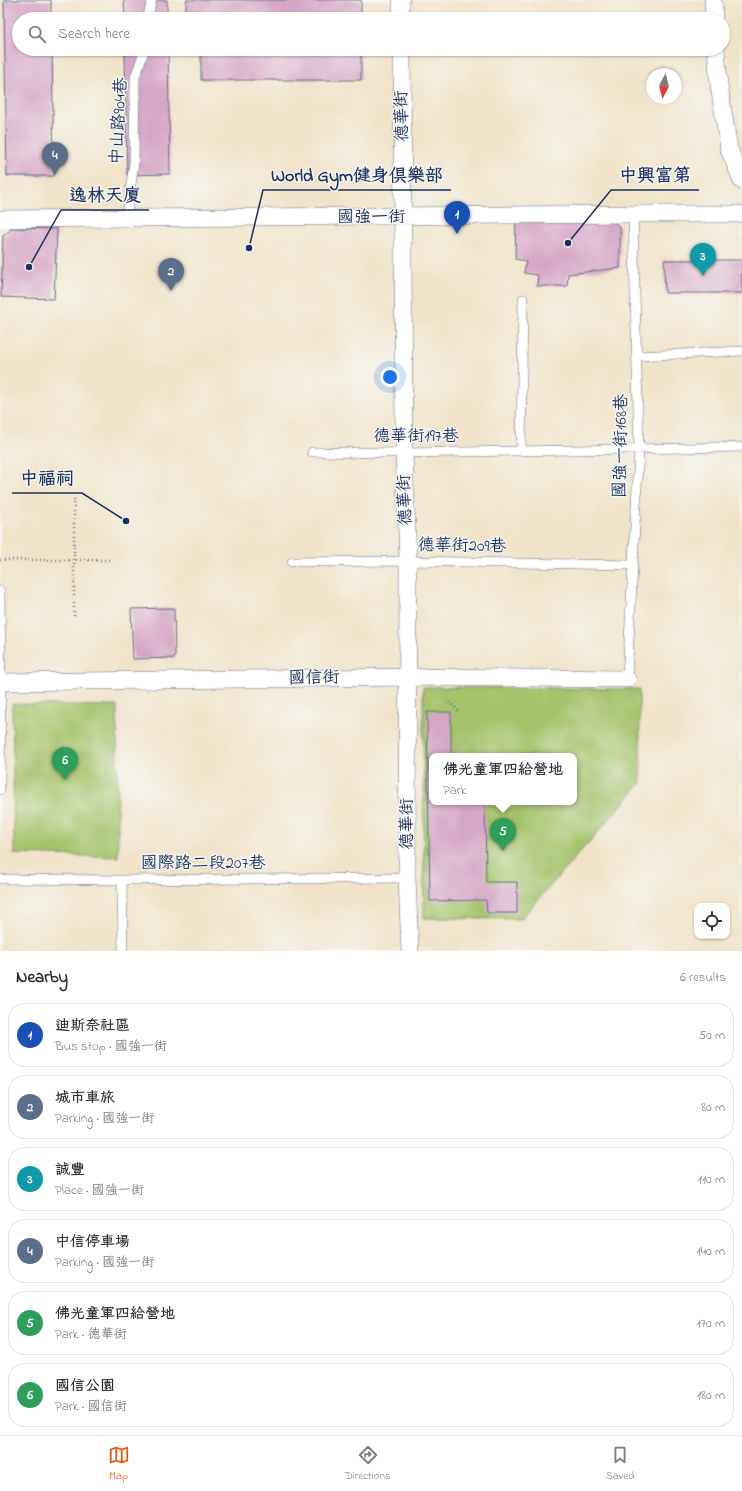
<!DOCTYPE html>
<html lang="en">
<head>
<meta charset="utf-8">
<style>
  :root { --surface:#fff; --page:#f7f7f7; --text:#2b2b33; --muted:#7c7c81; --line:#e1e1e2; --accent:#ea580c }
  body { margin:0; font-family:"Indie Flower","LXGW WenKai TC",sans-serif; background:var(--page); color:var(--text) }
  .controls { position:absolute; right:12px; bottom:12px; display:grid; overflow:hidden; border-radius:8px; box-shadow:0 1px 3px #0004 }
  .controls button { width:36px; height:36px; display:grid; place-items:center; padding:0; border:0; border-bottom:1px solid var(--line); background:var(--surface); color:var(--text); font:20px sans-serif }
  .compass { position:absolute; left:646px; top:68px; width:36px; height:36px; border-radius:50%; background:var(--surface); box-shadow:0 1px 3px #0004; rotate:187deg }
  .you { position:absolute; left:390px; top:377px; width:14px; height:14px; margin:-10px; border:3px solid #fff; border-radius:50%; background:#1a73e8; box-shadow:0 0 0 6px #1a73e833 }
  .badge { display:grid; place-items:center; width:26px; height:26px; border-radius:50%; background:var(--accent); color:#fff; font-size:13px; font-weight:700 }
  .pin { position:absolute; translate:-50% -33px; filter:drop-shadow(0 1px 2px #0008) }
  .pin::after { content:''; position:absolute; top:21px; width:14px; height:12px; background:inherit; clip-path:polygon(0 0,100% 0,50% 100%) }
  .popup { position:absolute; left:429px; top:753px; width:148px; height:52px; box-sizing:border-box; display:grid; place-content:center; border-radius:8px; background:var(--surface); filter:drop-shadow(0 1px 3px #0005); font-size:13px; white-space:nowrap; color:var(--muted) }
  .popup b { font-size:15px; color:var(--text) }
  .popup::after { content:''; position:absolute; left:50%; top:100%; margin-left:-8px; border:8px solid transparent; border-top-color:var(--surface) }
  .list { margin:0; padding:0; list-style:none }
  h2 { display:flex; justify-content:space-between; align-items:center; height:52px; margin:0; padding:0 16px; font-size:17px }
  h2 small { font-size:13px; font-weight:400; color:var(--muted) }
  .list li { display:grid; grid-template-columns:26px 1fr auto; gap:12px; align-items:center; box-sizing:border-box; height:64px; margin:0 8px 8px; padding:0 8px; border:1px solid var(--line); border-radius:16px }
  .list b { display:block; font-size:15px; white-space:nowrap }
  .list p { margin:0; font-size:13px; white-space:nowrap; color:var(--muted) }
  .list em { font-size:13px; font-style:normal; color:var(--muted) }
  .icon { flex:none; width:22px; height:22px; fill:none; stroke:currentColor; stroke-width:2; stroke-linecap:round; stroke-linejoin:round }
  .map { position:relative; flex:none; width:742px; height:951px; overflow:hidden }
  .search { position:absolute; background:var(--surface); box-shadow:0 1px 3px #0004; left:12px; right:12px; top:12px; height:44px; display:flex; align-items:center; gap:10px; box-sizing:border-box; padding:0 14px; border-radius:22px; color:var(--muted); font-size:15px }
  .sheet { height:484px; background:var(--surface) }
  nav { display:flex; justify-content:space-around; align-items:center; box-sizing:border-box; height:56px; border-top:1px solid var(--line); background:var(--surface); font-size:11px; color:var(--muted) }
  nav a { display:grid; justify-items:center; gap:2px }
  nav .on { color:var(--accent) }
  .map>svg:first-child { display:block }
  .green { fill:#a4c36b; stroke:#607964; fill-rule:evenodd }
  .building { fill:#d6a6c6 }
  .lines { fill:none; stroke-linecap:round; stroke-linejoin:round }
  .lane-casing { stroke:#666e83; stroke-width:10 }
  .street-casing { stroke:#666e83; stroke-width:18 }
  .path { stroke:#666e83; stroke-width:2.5; stroke-dasharray:1 3; stroke-linecap:butt }
  .lane { stroke:#fff; stroke-width:9 }
  .street { stroke:#fff; stroke-width:17 }
  .labels { text-anchor:middle; dominant-baseline:central; stroke-width:3; stroke-linejoin:round; paint-order:stroke }
  .street-label { font-size:17px; fill:#1b2f5e; stroke:#f6f6f2 }
  .leader { fill:none; stroke:#1b2f5e; stroke-width:1.5 }
  .callout-dot { fill:#1b2f5e; stroke:#f6f6f2; stroke-width:1.5 }
  .callout-label { font-size:18px; text-anchor:middle; font-weight:bold; fill:#1b2f5e; stroke:#f6f6f2; stroke-width:3; stroke-linejoin:round; paint-order:stroke }
</style>
</head>
<body>
<div class="map">
<svg width="742" height="951" viewBox="0 0 742 951">
  <rect width="100%" height="100%" fill="#f6f6f2"/>
  <filter id="ink" filterUnits="userSpaceOnUse"><feTurbulence type="fractalNoise" baseFrequency=".025" numOctaves="2"/><feDisplacementMap in="SourceGraphic" scale="8" xChannelSelector="R" yChannelSelector="G"/><feConvolveMatrix kernelMatrix="1 2 1 2 8 2 1 2 1" color-interpolation-filters="sRGB"/></filter>
  <filter id="wash" filterUnits="userSpaceOnUse"><feTurbulence type="fractalNoise" baseFrequency=".012" numOctaves="4" result="noise"/><feDisplacementMap in="SourceGraphic" scale="16" xChannelSelector="R" yChannelSelector="G"/><feGaussianBlur stdDeviation="0.9" result="paint"/><feColorMatrix in="noise" values="0 0 0 0 0 0 0 0 0 0 0 0 0 0 0 0 0 1.4 0 .05"/><feComposite in="paint" operator="in"/></filter>
  <g filter="url(#wash)">
    <rect width="100%" height="100%" fill="#f1e3c9"/>
    <path class="green" d="M423,687L639,689L641,783L521,919L424,918ZM432,756H574V802H432Z
      M12,704L117,706L118,857L14,854Z"/>
    <g id="blocks">
      <path class="building" d="M4,0H51V19H19V49H52L54,176H7Z
        M124,0H167V19H125Z
        M186,0H361V19H186Z
        M125,49H168L170,174L127,175Z
        M186,49H361V80H201V54H186Z
        M608,218L620,227V268L568,274L567,286H537L538,275L524,273L526,261L515,259L516,220Z
        M13,228L57,229L54,299L1,297L3,236Z
        M664,260H741L742,293H665Z
        M174,608L175,658L133,659L131,609Z
        M427,712H451V756H432V802H485L486,882H517V913H487L486,900L430,901Z"/>
    </g>
  </g>
  <g filter="url(#ink)">
    <use href="#blocks" fill-opacity="0" stroke="#666e83" stroke-width="1"/>
    <g class="lines">
      <g class="lane-casing">
        <path id="lane" d="M147,19L152,0
          M126,219L134,163L135,77L145,49
          M637,356L742,351
          M521,451L523,299
          M312,452L404,453L742,447
          M292,562L408,561L633,565
          M0,591L1,682L0,790
          M627,679L639,449L633,214
          M0,879L122,880L407,878
          M122,880L123,951"/>
      </g>
      <g class="street-casing">
        <path id="street" d="M401,0V19
          M713,0L714,19
          M402,49L404,453L408,561L407,878L410,951
          M716,49L719,85L729,149L742,181
          M0,219L633,214H742
          M1,682L407,677L627,679"/>
      </g>
      <path class="path" d="M0,560H111
        M74,616V498
        M449,702L460,712"/>
      <use href="#lane" class="lane"/>
      <use href="#street" class="street"/>
    </g>
  </g>
  <g class="labels">
    <g class="street-label">
      <text transform="translate(402 116) rotate(-91)">德華街</text>
      <text transform="translate(119 121) rotate(-87)">中山路904巷</text>
      <text x="371" y="217">國強一街</text>
      <text x="416" y="436">德華街197巷</text>
      <text transform="translate(621 446) rotate(-89)">國強一街168巷</text>
      <text transform="translate(405 500) rotate(-92)">德華街</text>
      <text transform="translate(462 546) rotate(1)">德華街209巷</text>
      <text transform="translate(314 678) rotate(-1)">國信街</text>
      <text transform="translate(407 824) rotate(-90)">德華街</text>
      <text x="203" y="863">國際路二段207巷</text>
    </g>
  </g>
  <path class="leader" d="M568 243L611 190H699M249 248L263 190H451M29 267L61 210H149M126 521L82 493H12"/>
  <g class="callout-dot">
    <circle cx="568" cy="243" r="4"/>
    <circle cx="249" cy="248" r="4"/>
    <circle cx="29" cy="267" r="4"/>
    <circle cx="126" cy="521" r="4"/>
  </g>
  <g class="callout-label">
    <text x="655" y="181">中興富第</text>
    <text x="357" y="181">World Gym健身俱樂部</text>
    <text x="105" y="201">逸林天廈</text>
    <text x="47" y="484">中福祠</text>
  </g>
</svg>
<div class="controls">
<button><svg class="icon" aria-label="locate" viewBox="0 0 24 24"><circle cx="12" cy="12" r="6"/><path d="M12 2v4M12 18v4M2 12h4M18 12h4"/></svg></button>
</div>
<svg class="compass" viewBox="-18 -18 36 36"><path d="M0-13l5 13h-10z" fill="#e53935"/><path d="M0 13l5-13h-10z" fill="#7c7c81"/></svg>
<div class="you"></div>
<div class="pin badge" style="left:457px;top:234px;background:#1a4fb4">1</div>
<div class="pin badge" style="left:171px;top:291px;background:#5c6f8a">2</div>
<div class="pin badge" style="left:703px;top:276px;background:#0f9aa8">3</div>
<div class="pin badge" style="left:55px;top:175px;background:#5c6f8a">4</div>
<div class="pin badge" style="left:503px;top:851px;background:#2e9e5b">5</div>
<div class="popup"><b>佛光童軍四給營地</b>Park</div>
<div class="pin badge" style="left:65px;top:780px;background:#2e9e5b">6</div>
<div class="search"><svg class="icon" aria-label="search" viewBox="0 0 24 24"><circle cx="10" cy="10" r="6"/><path d="M15 15l6 6"/></svg>Search here</div>
</div>
<section class="sheet">
<h2>Nearby<small>6 results</small></h2>
<ul class="list">
<li><span class="badge" style="background:#1a4fb4">1</span><div><b>迪斯奈社區</b><p>Bus stop · 國強一街</p></div><em>50 m</em></li>
<li><span class="badge" style="background:#5c6f8a">2</span><div><b>城市車旅</b><p>Parking · 國強一街</p></div><em>80 m</em></li>
<li><span class="badge" style="background:#0f9aa8">3</span><div><b>誠豐</b><p>Place · 國強一街</p></div><em>110 m</em></li>
<li><span class="badge" style="background:#5c6f8a">4</span><div><b>中信停車場</b><p>Parking · 國強一街</p></div><em>140 m</em></li>
<li><span class="badge" style="background:#2e9e5b">5</span><div><b>佛光童軍四給營地</b><p>Park · 德華街</p></div><em>170 m</em></li>
<li><span class="badge" style="background:#2e9e5b">6</span><div><b>國信公園</b><p>Park · 國信街</p></div><em>180 m</em></li>
</ul>
</section>
<nav>
<a class="on"><svg class="icon" aria-label="map" viewBox="0 0 24 24"><path d="M3 6l6-2 6 2 6-2v14l-6 2-6-2-6 2zM9 4v14M15 6v14"/></svg>Map</a>
<a><svg class="icon" aria-label="directions" viewBox="0 0 24 24"><path d="M12 3l9 9-9 9-9-9zM9 14v-3h6M13 9l2 2-2 2"/></svg>Directions</a>
<a><svg class="icon" aria-label="saved" viewBox="0 0 24 24"><path d="M7 4h10v16l-5-4-5 4z"/></svg>Saved</a>
</nav>
</body>
</html>
